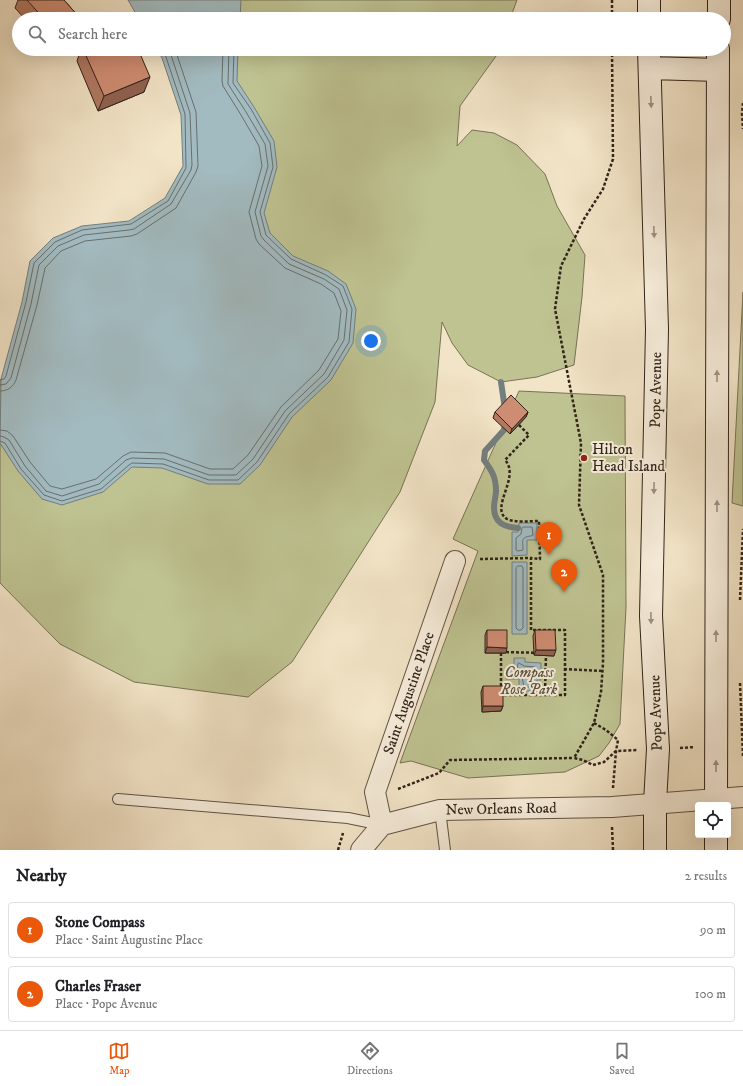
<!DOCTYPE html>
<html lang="en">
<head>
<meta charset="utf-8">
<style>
  :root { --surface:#fff; --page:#f6f6f6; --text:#202124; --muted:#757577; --line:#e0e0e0; --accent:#ea580c }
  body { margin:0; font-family:"IM FELL DW Pica",serif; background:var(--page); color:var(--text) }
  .controls { position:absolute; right:12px; bottom:12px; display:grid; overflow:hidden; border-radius:4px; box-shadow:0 4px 16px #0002 }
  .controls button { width:36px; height:36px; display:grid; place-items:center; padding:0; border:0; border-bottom:1px solid var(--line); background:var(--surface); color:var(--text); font:20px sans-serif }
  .you { position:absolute; left:371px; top:341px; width:14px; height:14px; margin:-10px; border:3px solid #fff; border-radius:50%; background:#1a73e8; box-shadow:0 0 0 6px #1a73e833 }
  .badge { display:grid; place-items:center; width:26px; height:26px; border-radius:50%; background:var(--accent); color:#fff; font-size:13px; font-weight:700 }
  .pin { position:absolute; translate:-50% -33px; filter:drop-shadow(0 1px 2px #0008) }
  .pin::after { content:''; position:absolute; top:21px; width:14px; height:12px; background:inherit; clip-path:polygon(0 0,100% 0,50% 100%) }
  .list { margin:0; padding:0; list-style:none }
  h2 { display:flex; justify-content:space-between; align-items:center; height:52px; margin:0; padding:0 16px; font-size:17px }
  h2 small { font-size:13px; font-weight:400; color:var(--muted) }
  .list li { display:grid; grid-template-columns:26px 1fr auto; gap:12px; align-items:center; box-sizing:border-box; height:56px; margin:0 8px 8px; padding:0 8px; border:1px solid var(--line); border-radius:4px }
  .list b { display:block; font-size:15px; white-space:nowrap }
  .list p { margin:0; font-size:13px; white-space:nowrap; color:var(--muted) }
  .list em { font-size:13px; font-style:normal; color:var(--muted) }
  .icon { flex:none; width:22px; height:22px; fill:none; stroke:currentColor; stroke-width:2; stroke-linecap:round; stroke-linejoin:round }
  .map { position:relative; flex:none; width:743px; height:850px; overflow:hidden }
  .search { position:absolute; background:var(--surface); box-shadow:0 4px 16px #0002; left:12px; right:12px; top:12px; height:44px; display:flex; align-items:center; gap:10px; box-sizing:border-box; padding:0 14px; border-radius:22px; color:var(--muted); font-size:15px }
  .sheet { height:180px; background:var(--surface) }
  nav { display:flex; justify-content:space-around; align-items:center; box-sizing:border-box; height:56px; border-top:1px solid var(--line); background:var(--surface); font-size:11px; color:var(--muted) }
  nav a { display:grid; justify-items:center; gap:2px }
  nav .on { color:var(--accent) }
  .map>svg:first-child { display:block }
  .green { fill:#bfc392; stroke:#787356 }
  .water { fill:#a2bbc1; stroke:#747e7e }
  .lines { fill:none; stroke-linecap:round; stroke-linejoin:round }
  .shore { stroke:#696f6e; stroke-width:1 }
  .stream { stroke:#747e7e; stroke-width:6 }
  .service-casing { stroke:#605345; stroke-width:12 }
  .minor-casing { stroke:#605345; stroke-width:22 }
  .secondary-casing { stroke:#30231a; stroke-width:24 }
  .path { stroke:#30231a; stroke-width:2.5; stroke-dasharray:3 2; stroke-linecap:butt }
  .service { stroke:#f7eddb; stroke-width:10 }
  .minor { stroke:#f7eddb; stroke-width:20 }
  .secondary { stroke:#f7eddb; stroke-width:22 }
  .wall { fill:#b17862; stroke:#30231a }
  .shaded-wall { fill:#906250; stroke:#30231a }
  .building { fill:#ce8c72; stroke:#30231a }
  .oneway { fill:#9d9284 }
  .poi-dot { fill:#8f2418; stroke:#f7eddb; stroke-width:1.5 }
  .labels { text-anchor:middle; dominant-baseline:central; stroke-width:4; stroke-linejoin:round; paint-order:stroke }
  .street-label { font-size:15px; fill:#30231a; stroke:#f7eddb }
  .poi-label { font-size:15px; fill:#30231a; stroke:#f7eddb; text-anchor:start }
  .park-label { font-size:15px; font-style:italic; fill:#5b533e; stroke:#f7eddb }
</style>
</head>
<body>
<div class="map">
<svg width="743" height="850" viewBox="0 0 743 850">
  <rect width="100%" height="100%" fill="#f2e4c7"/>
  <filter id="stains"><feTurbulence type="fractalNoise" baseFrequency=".005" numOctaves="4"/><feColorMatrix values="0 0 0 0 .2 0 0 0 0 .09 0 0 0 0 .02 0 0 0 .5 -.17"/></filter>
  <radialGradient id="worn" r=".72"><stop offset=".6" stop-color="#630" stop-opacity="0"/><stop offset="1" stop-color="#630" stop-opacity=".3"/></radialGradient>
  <path class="green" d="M178,0H517L510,19H198Z
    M206,49H500L499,52L460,106L457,146L472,130L494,133L517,145L545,174L557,206L585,255L582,297L574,365L537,377L501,382L468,365L452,343L442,322L435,402L400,492L292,662L248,697L134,682L60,644L0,583V380L189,309Z
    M743,292V506L732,503Z
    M519,391L625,396L626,607L620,724L609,743L599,756L565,772L468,778L411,761L400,763L478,551L453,539Z"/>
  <path class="water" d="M128,0H241L240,19H139Z
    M157,49H238L237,81L254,107L274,141L277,167L264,213L270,233L293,256L328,271L346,284L356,309L353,343L331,380L292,417L260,465L240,484H208L162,468L132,467L103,492L62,505L42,499L18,471L0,443L1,379L22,302L30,261L53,238L82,226L129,221L165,198L183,166L181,115L162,58Z
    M519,523H537V540H527V555L512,556V532H518Z
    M512,562H527V634H512Z
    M514,658H525V662L541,663V680H537V691H519V679H506V668H514Z"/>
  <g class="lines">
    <path class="shore" d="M0,380L4,379L6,376L26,302L34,263L55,242L82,230L131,224L168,201L186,168L185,114L166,57L162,49
      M0,385L6,384L11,378L31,304L39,265L58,246L84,235L129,230L134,229L171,204L191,170L192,165L190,113L171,55L168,49
      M0,391C8,391 13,387 16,380L37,305L45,268L61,251L85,241L131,236L137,234L176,208L196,172L198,166L196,112L175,49
      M0,430L7,431L13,436L30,462L50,486L62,489L96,479L123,456L131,452L165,453L210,469H233L248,455L281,407L319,370L338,339L341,311L334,293L321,284L285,268L259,244L256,239L249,212L262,166L259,146L241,115L223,86L222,81L223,49
      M0,436L4,437L9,440L25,466L46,491L62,496L99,484L126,460L132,458L164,459L209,475H236L253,459L285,411L324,374L344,340L347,310L339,289L324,279L289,264L264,240L261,236L255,212L268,166L265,144L246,112L228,84L229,49
      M0,441L5,443L21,469L44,495L62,501L101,489L129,465L132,463L163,464L209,480H238L257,462L289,414L328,377L349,342L352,309L343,286L326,275L291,259L266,235L260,212L273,167L270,143L251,109L233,83L234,49
      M524,527H532L533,535L531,536C520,537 523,542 523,550L518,551L516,550V538L521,534L522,528Z
      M518,566H522L523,568V628L521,630H518L516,628V568Z
      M519,663L524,666L535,667L536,668L537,675L533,679L532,687H524L522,677L520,675L515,674C515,672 518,668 518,664Z"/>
    <path class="stream" d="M501,382L505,409
      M505,422L504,430L485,451L484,460C492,471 496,477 496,491C496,496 494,501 494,507C494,523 504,527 518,528"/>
    <g class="service-casing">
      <path id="service" d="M118,799L348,818L382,825
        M440,810L445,850"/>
    </g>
    <g class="minor-casing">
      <path id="minor" d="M382,825L375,792L455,561
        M361,850L382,825L440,810L612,807L743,797"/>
    </g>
    <g class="secondary-casing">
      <path id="secondary" d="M649,0V19
        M719,19V0
        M649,49L657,329L651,616L658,749L655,803V850
        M650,68L718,70
        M716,805L718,49
        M716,850V835"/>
    </g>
    <path class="path" d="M612,0V19
      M612,49L613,159L603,189L584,219L561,266L555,309L581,443L579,505L603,575V663L601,692L594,723L574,758L583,760L593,765L604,762L616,751L637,750
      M743,103L742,113L743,129
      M519,425L529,435L505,460C521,477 489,508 507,519C514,523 531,521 539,521L540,559L531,558
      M480,559L531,558V630H565V695H545
      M740,600L743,529
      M501,652L546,653L545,695H501Z
      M564,669L602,671
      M740,683L743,756
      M594,723L606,730L618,740L616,751L613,788
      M680,748L695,747
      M398,789L439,773L450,760L574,758
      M612,827L613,850
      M338,850L343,833"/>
    <use href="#service" class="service"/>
    <use href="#minor" class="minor"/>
    <use href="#secondary" class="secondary"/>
  </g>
  <path class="wall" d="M18,0H64L79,17L78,19H25L15,8Z
    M81,49H138L144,92L98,111L77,61Z
    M495,412H528L526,417L510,434L493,418Z
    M487,630L506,653H485V635Z
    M535,630L554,656L534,655L533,636Z
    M483,686L503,706L501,711L482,712L481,692Z"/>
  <path class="shaded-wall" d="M150,77L144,92L98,111L104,96Z
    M528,412L526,417L510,434L512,429Z
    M487,647L507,648L506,653H485Z
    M536,650H556L554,656L534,655Z
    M483,706H503L501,711L482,712Z"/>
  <path class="building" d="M27,0H64L79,17L76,19H44Z
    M83,49H138L150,77L104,96Z
    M511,395L528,412L512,429L495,412Z
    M487,630H507V648L487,647Z
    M535,630H555L556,650H536Z
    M483,686H503V706H483Z"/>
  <defs><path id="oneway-solid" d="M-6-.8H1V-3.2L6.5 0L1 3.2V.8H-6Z"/></defs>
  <g class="oneway">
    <use href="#oneway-solid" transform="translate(651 102) rotate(88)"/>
    <use href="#oneway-solid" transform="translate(654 232) rotate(88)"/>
    <use href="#oneway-solid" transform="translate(717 376) rotate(-90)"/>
    <use href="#oneway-solid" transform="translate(654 488) rotate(91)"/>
    <use href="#oneway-solid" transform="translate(717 506) rotate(-90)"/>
    <use href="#oneway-solid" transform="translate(651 618) rotate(89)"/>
    <use href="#oneway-solid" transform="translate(716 636) rotate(-90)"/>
    <use href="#oneway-solid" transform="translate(716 766) rotate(-90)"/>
  </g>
  <circle class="poi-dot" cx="584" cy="458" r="4"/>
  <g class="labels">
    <g class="street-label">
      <text transform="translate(656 390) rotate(-89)">Pope Avenue</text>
      <text transform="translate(409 693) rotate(-71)">Saint Augustine Place</text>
      <text transform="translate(656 713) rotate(-92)">Pope Avenue</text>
      <text transform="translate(501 809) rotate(-1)">New Orleans Road</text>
    </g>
    <g class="poi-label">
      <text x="592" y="449">Hilton<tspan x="592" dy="17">Head Island</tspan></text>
    </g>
    <g class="park-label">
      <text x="529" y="672">Compass<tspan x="529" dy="17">Rose Park</tspan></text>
    </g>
  </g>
  <rect width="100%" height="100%" filter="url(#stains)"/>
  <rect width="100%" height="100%" fill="url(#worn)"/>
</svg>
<div class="controls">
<button><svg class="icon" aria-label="locate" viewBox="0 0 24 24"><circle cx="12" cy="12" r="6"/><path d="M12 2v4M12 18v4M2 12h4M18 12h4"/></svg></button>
</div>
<div class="you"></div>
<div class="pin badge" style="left:549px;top:555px">1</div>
<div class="pin badge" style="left:564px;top:592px">2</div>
<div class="search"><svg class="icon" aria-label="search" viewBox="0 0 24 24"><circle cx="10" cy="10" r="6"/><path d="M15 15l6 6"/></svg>Search here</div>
</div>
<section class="sheet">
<h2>Nearby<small>2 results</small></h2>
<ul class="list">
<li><span class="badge">1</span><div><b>Stone Compass</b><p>Place · Saint Augustine Place</p></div><em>90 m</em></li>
<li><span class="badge">2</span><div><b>Charles Fraser</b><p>Place · Pope Avenue</p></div><em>100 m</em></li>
</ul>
</section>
<nav>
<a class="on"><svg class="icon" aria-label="map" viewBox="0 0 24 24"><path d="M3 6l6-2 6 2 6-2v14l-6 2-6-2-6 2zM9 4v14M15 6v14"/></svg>Map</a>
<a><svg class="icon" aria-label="directions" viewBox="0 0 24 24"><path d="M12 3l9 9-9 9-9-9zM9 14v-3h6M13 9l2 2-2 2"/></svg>Directions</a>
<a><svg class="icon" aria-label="saved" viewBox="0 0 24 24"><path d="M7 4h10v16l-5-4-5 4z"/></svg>Saved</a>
</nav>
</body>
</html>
